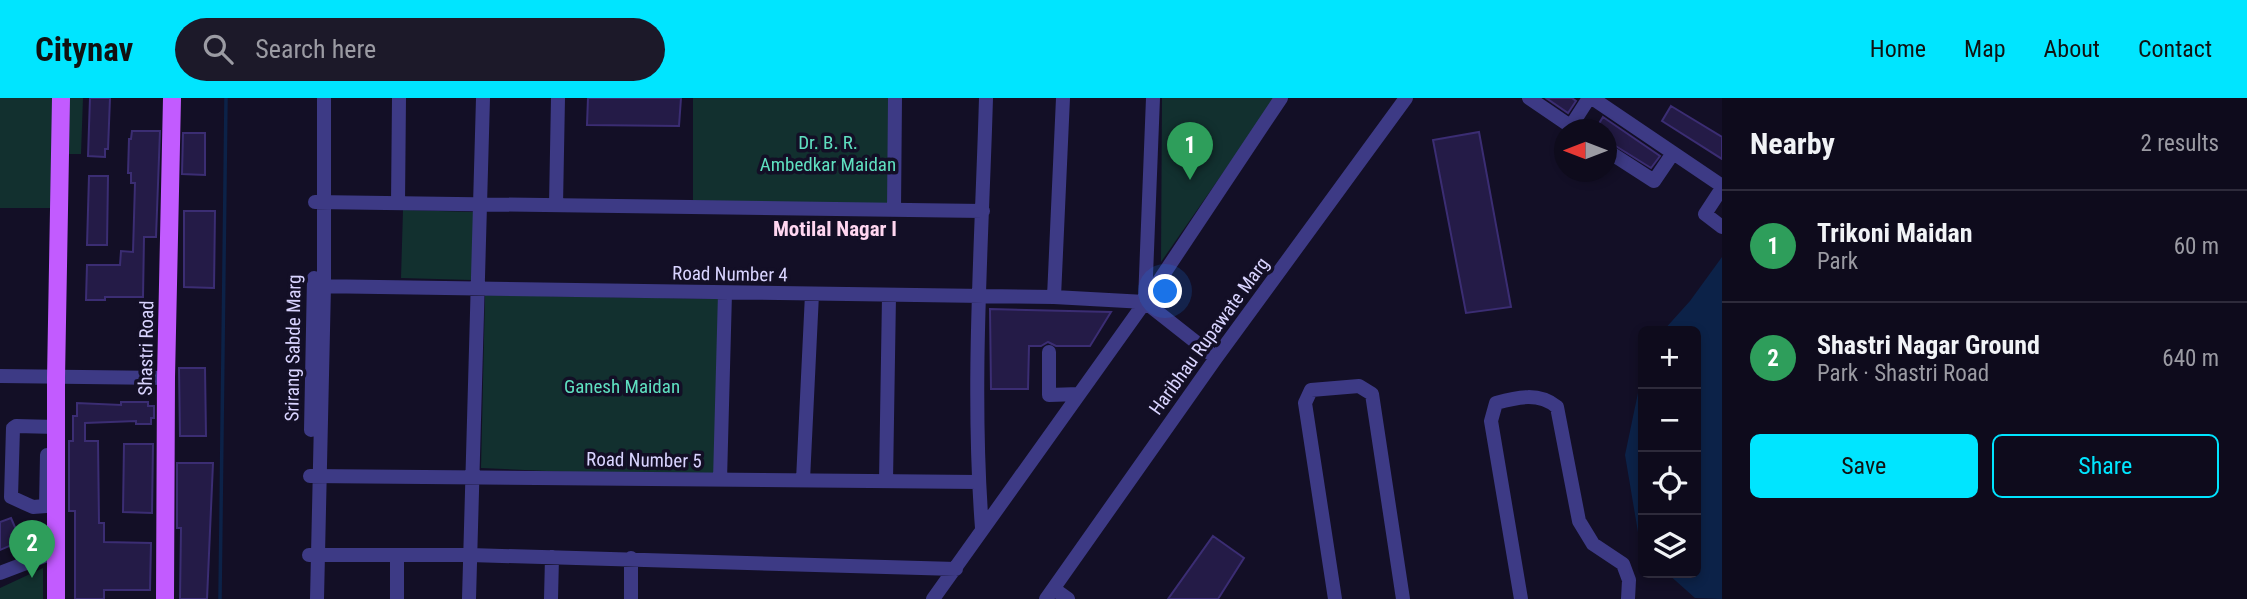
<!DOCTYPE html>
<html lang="en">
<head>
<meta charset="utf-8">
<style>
  :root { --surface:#0e0b1c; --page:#1c1929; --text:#f1f3f6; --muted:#9b9ba3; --line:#2e2b3b; --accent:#00e5ff }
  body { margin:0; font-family:"Roboto Condensed",sans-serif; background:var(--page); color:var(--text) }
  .controls { position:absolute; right:21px; bottom:21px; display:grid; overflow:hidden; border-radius:10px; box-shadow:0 4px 10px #0003 }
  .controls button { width:63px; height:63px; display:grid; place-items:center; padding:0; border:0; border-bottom:2px solid var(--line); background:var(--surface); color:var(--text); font:35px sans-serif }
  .compass { position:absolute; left:1554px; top:21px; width:63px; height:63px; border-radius:50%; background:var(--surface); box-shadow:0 4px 10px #0003; rotate:270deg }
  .you { position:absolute; left:1166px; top:194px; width:24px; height:24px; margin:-18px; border:5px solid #fff; border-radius:50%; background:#1a73e8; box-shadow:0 0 0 10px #1a73e833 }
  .badge { display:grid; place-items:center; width:46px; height:46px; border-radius:50%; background:var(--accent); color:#fff; font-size:23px; font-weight:700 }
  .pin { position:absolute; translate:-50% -58px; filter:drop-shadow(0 2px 4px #0008) }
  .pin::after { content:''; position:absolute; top:37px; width:24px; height:21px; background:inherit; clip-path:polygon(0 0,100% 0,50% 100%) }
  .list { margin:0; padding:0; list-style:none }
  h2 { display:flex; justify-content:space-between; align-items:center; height:91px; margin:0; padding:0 28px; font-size:30px }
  h2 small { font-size:23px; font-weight:400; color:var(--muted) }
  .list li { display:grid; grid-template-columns:46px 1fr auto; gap:21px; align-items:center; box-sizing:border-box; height:112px; padding:0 28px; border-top:2px solid var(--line) }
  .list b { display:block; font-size:26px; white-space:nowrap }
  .list p { margin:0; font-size:23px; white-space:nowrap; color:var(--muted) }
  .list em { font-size:23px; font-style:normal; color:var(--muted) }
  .actions { display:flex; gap:14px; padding:21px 28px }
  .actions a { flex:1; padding:16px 0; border:2px solid var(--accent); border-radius:10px; text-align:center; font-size:24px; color:var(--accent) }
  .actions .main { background:var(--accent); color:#111 }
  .icon { flex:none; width:38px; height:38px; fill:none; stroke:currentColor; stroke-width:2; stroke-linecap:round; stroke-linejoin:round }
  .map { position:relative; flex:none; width:1722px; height:501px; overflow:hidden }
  header { display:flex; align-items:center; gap:42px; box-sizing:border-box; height:98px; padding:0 35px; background:var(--accent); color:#111 }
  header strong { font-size:33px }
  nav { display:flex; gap:38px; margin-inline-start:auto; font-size:24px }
  .search { width:490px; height:63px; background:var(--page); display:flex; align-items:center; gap:18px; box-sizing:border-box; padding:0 24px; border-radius:38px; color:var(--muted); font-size:26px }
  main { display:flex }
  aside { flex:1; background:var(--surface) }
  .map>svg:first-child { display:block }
  .green { fill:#12302f }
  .water { fill:#0c2248 }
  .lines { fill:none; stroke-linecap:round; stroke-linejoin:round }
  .stream { stroke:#0c2248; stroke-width:3.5 }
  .building { fill:#241b47; stroke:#3b2d73; stroke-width:2 }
  .minor { stroke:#3d3a85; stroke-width:14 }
  .major { stroke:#c25bff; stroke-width:18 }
  .labels { text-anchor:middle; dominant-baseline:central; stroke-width:7; stroke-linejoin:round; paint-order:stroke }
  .park-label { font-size:19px; fill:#5fe0c0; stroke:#130f26 }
  .street-label { font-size:19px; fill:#d9d4ff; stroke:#130f26 }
  .neighbourhood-label { font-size:21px; font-weight:bold; fill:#ffd6f0; stroke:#130f26 }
</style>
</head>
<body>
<header>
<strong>Citynav</strong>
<div class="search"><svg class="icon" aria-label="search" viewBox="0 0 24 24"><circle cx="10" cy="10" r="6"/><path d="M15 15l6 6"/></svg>Search here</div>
<nav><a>Home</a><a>Map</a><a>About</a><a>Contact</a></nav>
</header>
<main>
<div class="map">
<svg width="1722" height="501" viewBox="0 0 1722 501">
  <rect width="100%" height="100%" fill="#130f26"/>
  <path class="green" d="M0,0H58L56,110H0Z
    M68,0H83L81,56H67Z
    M693,0H891L890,111L693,109Z
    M1162,0H1275L1161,164Z
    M403,112L474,114L472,182L401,180Z
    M485,197L718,201L720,381L481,370Z
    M43,470V501H0V490Z"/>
  <path class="water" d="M1722,159V501L1695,500L1667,475H1696V233H1663L1690,203Z
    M1643,271V454L1641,452L1625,357Z"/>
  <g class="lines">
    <path class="stream" d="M220,501L226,0"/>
  </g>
  <path class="building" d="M90,0H110L108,51H105V59L88,58Z
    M588,0H681L679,28L587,27Z
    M1546,0H1572L1576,3L1568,15Z
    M1671,8L1722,39V61L1662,23Z
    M1603,19L1660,58L1651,70L1606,42V32H1595Z
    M132,33H160L156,139H144L143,199H105V202H86L87,167H120L121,153L133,154L135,85H131V75H128L129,41H131Z
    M1479,34L1511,209L1466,215L1433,42Z
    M183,35H205V77L182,76Z
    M89,78H108L107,147H87Z
    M184,113H215L214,190L184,189Z
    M990,211L1111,214L1090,248H1056L1048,244L1041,248H1029L1028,291H991Z
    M179,270H205L206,338H180Z
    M121,304H148V308H154V320H151V326H136V323L85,325V343H98L99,425H104V444L151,445L150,492H104V501H75V413H69V343H73V318H77V305L121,307Z
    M124,346H153L152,415L123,414Z
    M177,365H213L207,501H180L181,430H177Z
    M11,420L21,443L0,452V424Z
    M1213,438L1244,460L1218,501H1168Z"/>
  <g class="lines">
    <path class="minor" d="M1529,0L1576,32
      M1592,0L1722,88
      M1571,28L1589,0
      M1606,52L1654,83L1673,55
      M1722,90L1705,116L1722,129
      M315,104L983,113
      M398,105L399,0
      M556,107L558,0
      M894,112L895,0
      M314,188L1054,199L1145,204
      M1054,199L1063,0
      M1145,203L1153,0
      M1145,204L1216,260
      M1049,254V297L1079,296
      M0,278L166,280
      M311,332L314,180
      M47,357L46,408L33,409L11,399L13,330L16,328L56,329
      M310,378L978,384
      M720,382L725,195
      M803,382L812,196
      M886,383L889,198
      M982,430C971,288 982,142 986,0
      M309,457H470L956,471
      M0,475L55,454
      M1054,491L1068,501
      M317,501L324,188V0
      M397,501V457
      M469,501L483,0
      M551,501L552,459
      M631,501V460
      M933,501L1145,204L1281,0
      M1046,501L1216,260L1406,0
      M1335,501L1305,305L1311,292L1359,288L1372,296L1403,501
      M1521,501L1491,323L1496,305C1518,299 1539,294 1557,309L1579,423L1593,446L1623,466L1629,482L1628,501"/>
    <path class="major" d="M56,501V280L61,0
      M165,501L166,280L172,0"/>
  </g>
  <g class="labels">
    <g class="park-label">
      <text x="828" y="44">Dr. B. R.<tspan x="828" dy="22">Ambedkar Maidan</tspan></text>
      <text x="622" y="288">Ganesh Maidan</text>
    </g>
    <g class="street-label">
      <text transform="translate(730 176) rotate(1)">Road Number 4</text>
      <text transform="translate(1209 238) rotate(-54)">Haribhau Rupawate Marg</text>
      <text transform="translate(146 250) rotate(-89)">Shastri Road</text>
      <text transform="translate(293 250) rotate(-89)">Srirang Sabde Marg</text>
      <text transform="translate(644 362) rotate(1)">Road Number 5</text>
    </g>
    <g class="neighbourhood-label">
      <text x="835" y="131">Motilal Nagar I</text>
    </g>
  </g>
</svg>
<div class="controls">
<button>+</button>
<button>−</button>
<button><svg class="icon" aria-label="locate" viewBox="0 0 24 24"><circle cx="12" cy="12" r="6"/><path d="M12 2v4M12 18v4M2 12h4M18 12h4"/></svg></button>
<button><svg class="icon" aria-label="layers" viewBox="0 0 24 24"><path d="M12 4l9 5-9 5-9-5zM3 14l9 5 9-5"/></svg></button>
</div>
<svg class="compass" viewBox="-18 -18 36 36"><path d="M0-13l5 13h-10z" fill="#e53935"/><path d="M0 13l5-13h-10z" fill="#9b9ba3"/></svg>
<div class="you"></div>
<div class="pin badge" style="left:1190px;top:82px;background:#2e9e5b">1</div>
<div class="pin badge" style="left:32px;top:480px;background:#2e9e5b">2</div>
</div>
<aside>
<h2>Nearby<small>2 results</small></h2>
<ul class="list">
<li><span class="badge" style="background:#2e9e5b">1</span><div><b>Trikoni Maidan</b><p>Park</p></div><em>60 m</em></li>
<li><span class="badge" style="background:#2e9e5b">2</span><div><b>Shastri Nagar Ground</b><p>Park · Shastri Road</p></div><em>640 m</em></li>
</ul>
<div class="actions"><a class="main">Save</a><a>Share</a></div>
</aside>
</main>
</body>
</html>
